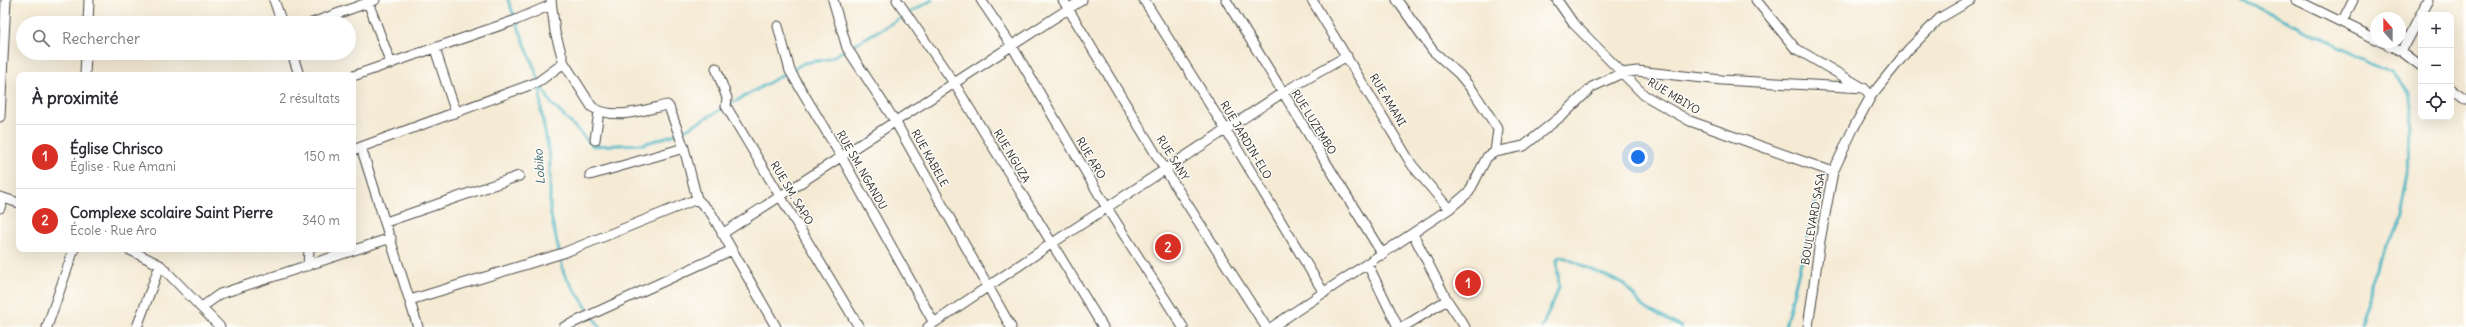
<!DOCTYPE html>
<html lang="fr">
<head>
<meta charset="utf-8">
<style>
  :root { --surface:#fff; --page:#f7f7f7; --text:#2b2b33; --muted:#7c7c81; --line:#e1e1e2; --accent:#d93025 }
  body { margin:0; font-family:Delius,sans-serif; background:var(--page); color:var(--text) }
  .controls { position:absolute; right:12px; top:12px; display:grid; overflow:hidden; border-radius:8px; box-shadow:0 4px 16px #0002 }
  .controls button { width:36px; height:36px; display:grid; place-items:center; padding:0; border:0; border-bottom:1px solid var(--line); background:var(--surface); color:var(--text); font:20px sans-serif }
  .compass { position:absolute; left:2370px; top:12px; width:36px; height:36px; border-radius:50%; background:var(--surface); box-shadow:0 4px 16px #0002; rotate:339deg }
  .you { position:absolute; left:1638px; top:157px; width:14px; height:14px; margin:-10px; border:3px solid #fff; border-radius:50%; background:#1a73e8; box-shadow:0 0 0 6px #1a73e833 }
  .badge { display:grid; place-items:center; width:26px; height:26px; border-radius:50%; background:var(--accent); color:#fff; font-size:13px; font-weight:700 }
  .pin { position:absolute; translate:-50% -50%; border:2px solid #fff; box-shadow:0 1px 4px #0006 }
  .list { margin:0; padding:0; list-style:none }
  h2 { display:flex; justify-content:space-between; align-items:center; height:52px; margin:0; padding:0 16px; font-size:17px }
  h2 small { font-size:13px; font-weight:400; color:var(--muted) }
  .list li { display:grid; grid-template-columns:26px 1fr auto; gap:12px; align-items:center; box-sizing:border-box; height:64px; padding:0 16px; border-top:1px solid var(--line) }
  .list b { display:block; font-size:15px; white-space:nowrap }
  .list p { margin:0; font-size:13px; white-space:nowrap; color:var(--muted) }
  .list em { font-size:13px; font-style:normal; color:var(--muted) }
  .icon { flex:none; width:22px; height:22px; fill:none; stroke:currentColor; stroke-width:2; stroke-linecap:round; stroke-linejoin:round }
  .map { position:relative; flex:none; width:2466px; height:327px; overflow:hidden }
  .search { position:absolute; background:var(--surface); box-shadow:0 4px 16px #0002; left:16px; top:16px; width:340px; height:44px; display:flex; align-items:center; gap:10px; box-sizing:border-box; padding:0 14px; border-radius:22px; color:var(--muted); font-size:15px }
  .panel { position:absolute; background:var(--surface); box-shadow:0 4px 16px #0002; left:16px; top:72px; width:340px; height:180px; border-radius:8px }
  .map>svg:first-child { display:block }
  .lines { fill:none; stroke-linecap:round; stroke-linejoin:round }
  .stream { stroke:#48b5c3; stroke-width:3 }
  .minor-casing { stroke:#494844; stroke-width:11 }
  .minor { stroke:#fff; stroke-width:9 }
  .labels { text-anchor:middle; dominant-baseline:central; stroke-width:3; stroke-linejoin:round; paint-order:stroke }
  .street-label { font-size:11px; fill:#2b2b2b; stroke:#fdfcf7 }
  .water-label { font-size:12px; font-style:italic; fill:#376268; stroke:#fdfcf7 }
</style>
</head>
<body>
<div class="map">
<svg width="2466" height="327" viewBox="0 0 2466 327">
  <rect width="100%" height="100%" fill="#fdfcf7"/>
  <filter id="ink" filterUnits="userSpaceOnUse"><feTurbulence type="fractalNoise" baseFrequency=".025" numOctaves="2"/><feDisplacementMap in="SourceGraphic" scale="8" xChannelSelector="R" yChannelSelector="G"/><feConvolveMatrix kernelMatrix="1 2 1 2 8 2 1 2 1" color-interpolation-filters="sRGB"/></filter>
  <filter id="wash" filterUnits="userSpaceOnUse"><feTurbulence type="fractalNoise" baseFrequency=".012" numOctaves="4" result="noise"/><feDisplacementMap in="SourceGraphic" scale="16" xChannelSelector="R" yChannelSelector="G"/><feGaussianBlur stdDeviation="0.9" result="paint"/><feColorMatrix in="noise" values="0 0 0 0 0 0 0 0 0 0 0 0 0 0 0 0 0 1.4 0 .05"/><feComposite in="paint" operator="in"/></filter>
  <g filter="url(#wash)">
    <rect width="100%" height="100%" fill="#f5ead4"/>
    <g class="lines">
      <path class="stream" d="M508,0L540,83L541,110L550,159V211L564,274L600,327
        M2242,0L2393,71L2409,93L2414,130L2384,271L2363,327
        M540,83L551,103L593,146L644,144L679,133L804,63L829,59L932,0
        M1542,327L1559,287L1557,259L1561,256L1624,284L1643,307L1681,327
        M1785,327L1817,197"/>
    </g>
  </g>
  <g filter="url(#ink)">
    <g class="lines">
      <g class="minor-casing">
        <path id="minor" d="M274,0L282,23
          M551,0L555,32L564,63L592,107C613,121 644,110 667,105L669,107L684,148L697,199L711,213L776,327
          M833,0L847,48L895,121L1011,327
          M897,0L954,83L1103,327
          M981,0L1012,46L1107,208L1183,327
          M1063,0L1166,171L1266,327
          M1144,0L1226,130L1324,293
          M1226,0L1383,255
          M1312,0L1412,165L1449,209
          M1397,0L1433,51L1459,74L1473,91L1498,129L1495,152
          M1557,0L1573,23L1644,95L1690,121L1833,172
          M1756,0L1795,48L1863,88
          M2296,0L2376,39
          M368,2L391,64
          M2342,22L2353,0
          M88,23L89,0
          M312,23L375,0
          M778,26L790,71L841,156L934,323
          M2382,42L2401,51L2421,66
          M435,49L456,113
          M2401,51L2428,0
          M292,53L299,75
          M716,68L727,98L726,106L859,327
          M85,75L86,53
          M353,76L516,20L551,5
          M2451,89L2466,100
          M0,117L6,0
          M595,140L599,111
          M361,147L418,327
          M353,150L538,82L564,63
          M590,175L684,148
          M0,197L19,203
          M0,208L3,198
          M386,222L519,176
          M722,234L1082,0
          M1413,234L1447,300L1465,327
          M128,249L160,265L220,327
          M1368,265L1398,327
          M308,266L309,249
          M410,300L563,253L697,199
          M202,307L220,294L391,238
          M47,327L74,249
          M137,327L160,265
          M564,327L732,250
          M928,327L1051,244L1282,93L1347,56
          M1272,327L1449,209L1469,192L1487,157L1495,152L1524,146L1565,113L1592,87L1622,73L1637,71L1722,80L1864,88L1871,96
          M1403,327L1447,300
          M1808,327L1820,241L1833,172L1853,129L1871,96L1908,50L1940,18L1971,0"/>
      </g>
      <use href="#minor" class="minor"/>
    </g>
  </g>
  <g class="labels">
    <g class="street-label">
      <text transform="translate(1674 96) rotate(31)">RUE MBIYO</text>
      <text transform="translate(1388 100) rotate(59)">RUE AMANI</text>
      <text transform="translate(1314 122) rotate(58)">RUE LUZEMBO</text>
      <text transform="translate(1246 140) rotate(59)">RUE JARDIN-ELO</text>
      <text transform="translate(1012 156) rotate(59)">RUE NGUZA</text>
      <text transform="translate(930 158) rotate(61)">RUE KABELE</text>
      <text transform="translate(1091 158) rotate(59)">RUE ARO</text>
      <text transform="translate(1173 158) rotate(58)">RUE SANY</text>
      <text transform="translate(862 170) rotate(60)">RUE SM. NGANDU</text>
      <text transform="translate(792 193) rotate(59)">RUE SM. SAPO</text>
      <text transform="translate(1813 219) rotate(-80)">BOULEVARD SASA</text>
    </g>
    <g class="water-label">
      <text transform="translate(539 167) rotate(-94)">Lobiko</text>
    </g>
  </g>
</svg>
<div class="controls">
<button>+</button>
<button>−</button>
<button><svg class="icon" aria-label="locate" viewBox="0 0 24 24"><circle cx="12" cy="12" r="6"/><path d="M12 2v4M12 18v4M2 12h4M18 12h4"/></svg></button>
</div>
<svg class="compass" viewBox="-18 -18 36 36"><path d="M0-13l5 13h-10z" fill="#e53935"/><path d="M0 13l5-13h-10z" fill="#7c7c81"/></svg>
<div class="you"></div>
<div class="pin badge" style="left:1468px;top:283px">1</div>
<div class="pin badge" style="left:1168px;top:247px">2</div>
<div class="search"><svg class="icon" aria-label="search" viewBox="0 0 24 24"><circle cx="10" cy="10" r="6"/><path d="M15 15l6 6"/></svg>Rechercher</div>
<section class="panel">
<h2>À proximité<small>2 résultats</small></h2>
<ul class="list">
<li><span class="badge">1</span><div><b>Église Chrisco</b><p>Église · Rue Amani</p></div><em>150 m</em></li>
<li><span class="badge">2</span><div><b>Complexe scolaire Saint Pierre</b><p>École · Rue Aro</p></div><em>340 m</em></li>
</ul>
</section>
</div>
</body>
</html>
